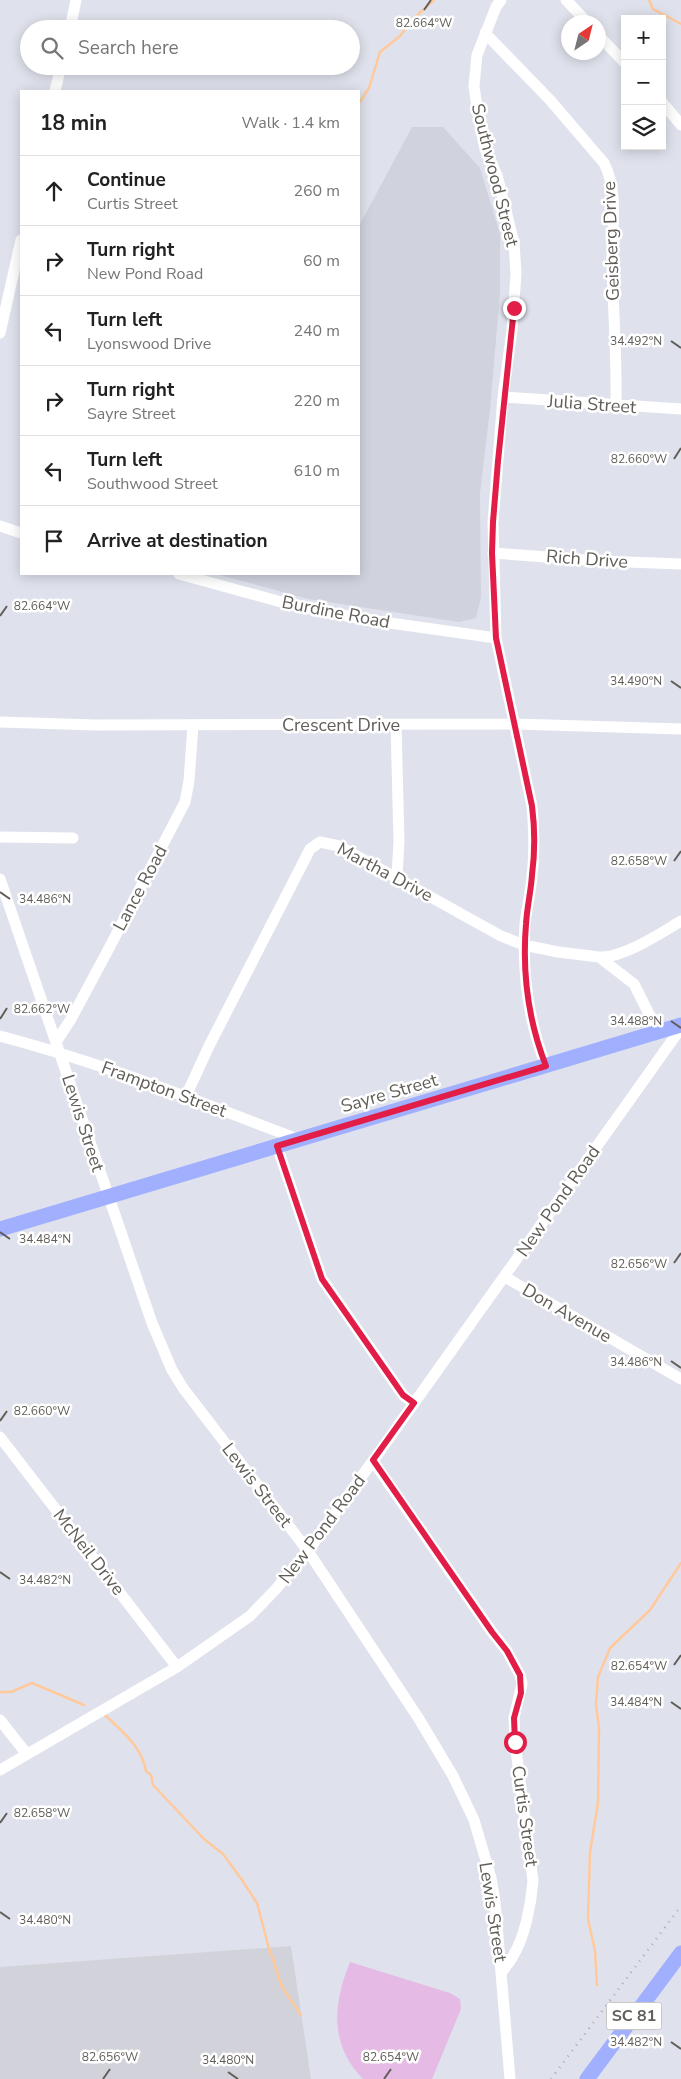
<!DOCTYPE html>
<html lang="en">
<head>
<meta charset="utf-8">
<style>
  :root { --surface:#fff; --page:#f6f6f6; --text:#222; --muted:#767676; --line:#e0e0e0 }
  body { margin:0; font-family:"Nunito Sans",sans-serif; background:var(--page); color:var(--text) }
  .controls { position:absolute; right:15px; top:15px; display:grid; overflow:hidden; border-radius:0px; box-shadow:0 2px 12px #0003 }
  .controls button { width:45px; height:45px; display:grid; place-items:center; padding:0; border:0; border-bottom:1px solid var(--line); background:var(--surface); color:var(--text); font:25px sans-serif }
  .compass { position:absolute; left:561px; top:15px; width:45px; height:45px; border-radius:50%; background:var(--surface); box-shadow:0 2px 12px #0003; rotate:35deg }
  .stop { position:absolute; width:15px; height:15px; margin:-11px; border:4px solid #e11d48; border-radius:50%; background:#fff }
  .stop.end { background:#e11d48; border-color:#fff; box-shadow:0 1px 5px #0008 }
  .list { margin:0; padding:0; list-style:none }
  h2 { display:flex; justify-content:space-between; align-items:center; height:65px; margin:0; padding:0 20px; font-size:21px }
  h2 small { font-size:16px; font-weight:400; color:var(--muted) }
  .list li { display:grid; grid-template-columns:32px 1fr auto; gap:15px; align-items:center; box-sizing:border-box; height:70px; padding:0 20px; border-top:1px solid var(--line) }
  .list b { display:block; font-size:19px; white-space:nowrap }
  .list p { margin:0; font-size:16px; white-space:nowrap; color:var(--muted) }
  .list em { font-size:16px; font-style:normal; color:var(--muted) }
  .icon { flex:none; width:28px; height:28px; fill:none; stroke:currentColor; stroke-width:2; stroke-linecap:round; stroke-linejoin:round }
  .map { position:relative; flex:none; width:681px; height:2079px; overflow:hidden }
  .search { position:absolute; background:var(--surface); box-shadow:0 2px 12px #0003; left:20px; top:20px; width:340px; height:55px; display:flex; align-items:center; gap:12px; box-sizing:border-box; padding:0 18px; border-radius:28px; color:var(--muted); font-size:19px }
  .panel { position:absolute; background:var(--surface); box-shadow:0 2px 12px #0003; left:20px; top:90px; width:340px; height:485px; border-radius:0px }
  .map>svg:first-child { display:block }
  .industrial { fill:#d2d3da }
  .education { fill:#d0d3de }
  .green { fill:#e5bae4 }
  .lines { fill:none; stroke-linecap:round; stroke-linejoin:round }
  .stream { stroke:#ffc99c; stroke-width:2.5 }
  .minor { stroke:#fff; stroke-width:11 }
  .major { stroke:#a1afff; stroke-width:15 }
  .rail { stroke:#adacab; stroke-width:2.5; stroke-dasharray:1 6; stroke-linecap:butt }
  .route { stroke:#e11d48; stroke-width:6 }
  .ticks { fill:none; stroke:#615d58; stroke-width:2 }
  .labels { text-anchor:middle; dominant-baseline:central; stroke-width:5; stroke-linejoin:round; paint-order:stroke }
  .shield { fill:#fff; stroke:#908e8a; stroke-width:1 }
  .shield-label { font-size:16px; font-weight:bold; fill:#615d58 }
  .street-label { font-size:18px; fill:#615d58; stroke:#fff }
  .ticks-label { font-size:12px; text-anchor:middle; fill:#615d58; stroke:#fff; stroke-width:5; stroke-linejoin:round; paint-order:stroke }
</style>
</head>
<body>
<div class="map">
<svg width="681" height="2079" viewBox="0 0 681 2079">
  <rect width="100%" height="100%" fill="#dfe2ec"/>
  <path class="industrial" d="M291,1946L311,2079H0V1967Z"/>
  <path class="education" d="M412,127H443L480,168L500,234V293L490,410L480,493L481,597L476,618L459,622L308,599L216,574H359V226Z"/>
  <path class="green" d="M350,1962L450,1993L460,1999L461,2009L432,2079H363C329,2044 333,2004 350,1962Z"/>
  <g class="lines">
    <path class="stream" d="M649,0L653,9L681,24
      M359,103L369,88L380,52L400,36L414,18L434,0
      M0,1692H11L32,1683L84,1705
      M105,1715C122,1731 142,1747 146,1771L151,1775L153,1785L204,1839L223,1854L242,1880L257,1903L268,1945L282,1987L301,2015
      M597,1985L595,1951L588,1919L590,1852L598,1803L599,1729L596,1704L598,1677L610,1648L650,1610L681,1563"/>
    <path class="minor" d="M501,0L496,7L477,55L474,86L478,115L485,149L497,175L514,243L516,273L512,330L503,397L493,522L496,638L532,806C534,829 535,852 532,875C531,891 527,907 525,924C522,973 528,1020 546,1066
      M566,0L587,22
      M70,29L76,0
      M485,33L550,100L604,163C619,193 612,228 612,261C613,309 617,357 616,406
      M598,35L625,63
      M55,91L61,66
      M662,102L681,125
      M0,333L21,240
      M503,397L681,409
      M0,526L21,533
      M493,553L600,561L681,564
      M179,574L292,605L362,619L496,638
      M0,722L96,725L516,724L681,729
      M396,724L399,841L397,876
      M0,837L73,838
      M0,879L152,1323L172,1370L183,1388L308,1551L419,1719L453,1776L474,1820L491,1878L495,1902L510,2079
      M599,957C622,959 661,933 681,921
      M0,1036C102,1063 199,1101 297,1139
      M56,1042L71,1019L107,952L185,802L189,781L193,725
      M186,1096L209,1046L307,855L310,849L320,842L339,846L501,936L524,945L558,952L599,957L634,984L658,1032
      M277,1146L322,1279L403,1395L413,1403
      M505,1277L681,1379
      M0,1437L177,1667
      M373,1461L492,1632L507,1651L520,1675L522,1684L514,1718L515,1742L533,1881C531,1904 525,1937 513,1956C510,1962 505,1967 502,1972
      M0,1720L26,1753
      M0,1770L177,1667L250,1616L276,1589L308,1551L380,1451L681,1028"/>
    <path class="major" d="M0,1229L681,1025
      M587,2079L681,1953"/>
    <path class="rail" d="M551,2079L681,1906"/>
  </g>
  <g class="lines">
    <path class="route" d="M514,308L498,461L493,522L492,553L496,638L532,806C535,829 535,852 532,875C531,891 527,907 526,924C522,973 528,1020 546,1066L277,1146L322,1279L403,1395L414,1403L373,1460L492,1632L507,1651L520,1675L521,1693L514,1718L515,1742"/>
  </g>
  <path class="ticks" d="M424,10L431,0M671,341L681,348M674,459L681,448M0,616L7,606M671,681L681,688M674,861L681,851M0,892L10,899M0,1019L7,1008M671,1021L681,1028M0,1232L10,1239M674,1263L681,1253M671,1361L681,1368M0,1421L7,1411M0,1572L10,1579M674,1665L681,1655M671,1702L681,1709M0,1823L7,1813M0,1912L10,1919M671,2042L681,2049M228,2072L238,2079M103,2079L110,2069M384,2079L391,2069"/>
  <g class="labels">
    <rect class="shield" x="606.5" y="2002.5" width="55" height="27" rx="4"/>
    <g class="shield-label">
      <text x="634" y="2016">SC 81</text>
    </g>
    <g class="street-label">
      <text transform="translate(495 175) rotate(76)">Southwood Street</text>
      <text transform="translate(611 241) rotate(-92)">Geisberg Drive</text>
      <text transform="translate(592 404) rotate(4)">Julia Street</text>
      <text transform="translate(587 559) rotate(4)">Rich Drive</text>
      <text transform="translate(336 612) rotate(11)">Burdine Road</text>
      <text x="341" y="725">Crescent Drive</text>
      <text transform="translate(385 872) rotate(28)">Martha Drive</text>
      <text transform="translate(140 888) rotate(-62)">Lance Road</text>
      <text transform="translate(164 1089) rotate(20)">Frampton Street</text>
      <text transform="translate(389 1093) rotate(-16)">Sayre Street</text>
      <text transform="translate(83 1123) rotate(72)">Lewis Street</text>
      <text transform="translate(558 1201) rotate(-55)">New Pond Road</text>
      <text transform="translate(567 1313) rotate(30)">Don Avenue</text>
      <text transform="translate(257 1485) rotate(52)">Lewis Street</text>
      <text transform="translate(322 1529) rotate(-53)">New Pond Road</text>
      <text transform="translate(89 1552) rotate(52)">McNeil Drive</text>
      <text transform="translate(525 1816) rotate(82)">Curtis Street</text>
      <text transform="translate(493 1912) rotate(81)">Lewis Street</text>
    </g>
  </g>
  <g class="ticks-label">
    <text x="424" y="27">82.664°W</text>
    <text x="636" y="345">34.492°N</text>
    <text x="639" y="463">82.660°W</text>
    <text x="42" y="610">82.664°W</text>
    <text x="636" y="685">34.490°N</text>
    <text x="639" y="865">82.658°W</text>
    <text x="45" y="903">34.486°N</text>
    <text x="42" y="1013">82.662°W</text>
    <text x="636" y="1025">34.488°N</text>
    <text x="45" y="1243">34.484°N</text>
    <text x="639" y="1268">82.656°W</text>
    <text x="636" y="1366">34.486°N</text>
    <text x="42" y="1415">82.660°W</text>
    <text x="45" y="1584">34.482°N</text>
    <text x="639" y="1670">82.654°W</text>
    <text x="636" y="1706">34.484°N</text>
    <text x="42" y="1817">82.658°W</text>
    <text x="45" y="1924">34.480°N</text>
    <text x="636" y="2046">34.482°N</text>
    <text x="110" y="2061">82.656°W</text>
    <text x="391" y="2061">82.654°W</text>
    <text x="228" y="2064">34.480°N</text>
  </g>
</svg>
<div class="controls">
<button>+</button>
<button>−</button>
<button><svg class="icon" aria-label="layers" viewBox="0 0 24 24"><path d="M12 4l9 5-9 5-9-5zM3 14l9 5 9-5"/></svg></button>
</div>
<svg class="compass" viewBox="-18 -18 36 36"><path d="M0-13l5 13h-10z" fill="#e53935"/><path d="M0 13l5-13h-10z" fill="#767676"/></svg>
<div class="stop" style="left:515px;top:1742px"></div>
<div class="stop end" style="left:514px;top:308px"></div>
<div class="search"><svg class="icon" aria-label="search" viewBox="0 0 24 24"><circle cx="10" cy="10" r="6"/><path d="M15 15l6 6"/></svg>Search here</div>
<section class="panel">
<h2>18 min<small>Walk · 1.4 km</small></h2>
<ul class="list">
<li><svg class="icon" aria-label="ahead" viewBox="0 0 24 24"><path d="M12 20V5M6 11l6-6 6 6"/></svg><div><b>Continue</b><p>Curtis Street</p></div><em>260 m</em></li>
<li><svg class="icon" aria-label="right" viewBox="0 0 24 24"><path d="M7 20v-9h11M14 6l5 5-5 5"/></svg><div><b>Turn right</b><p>New Pond Road</p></div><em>60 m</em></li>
<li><svg class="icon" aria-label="left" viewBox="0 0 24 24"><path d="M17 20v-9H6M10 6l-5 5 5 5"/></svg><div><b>Turn left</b><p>Lyonswood Drive</p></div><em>240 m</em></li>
<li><svg class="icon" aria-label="right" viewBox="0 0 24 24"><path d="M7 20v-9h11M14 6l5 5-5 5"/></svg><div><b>Turn right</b><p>Sayre Street</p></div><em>220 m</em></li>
<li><svg class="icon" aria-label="left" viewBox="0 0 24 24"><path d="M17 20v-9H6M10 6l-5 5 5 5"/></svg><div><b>Turn left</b><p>Southwood Street</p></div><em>610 m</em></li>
<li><svg class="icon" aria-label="arrive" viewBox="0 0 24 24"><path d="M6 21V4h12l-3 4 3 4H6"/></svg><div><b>Arrive at destination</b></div></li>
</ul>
</section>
</div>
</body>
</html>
